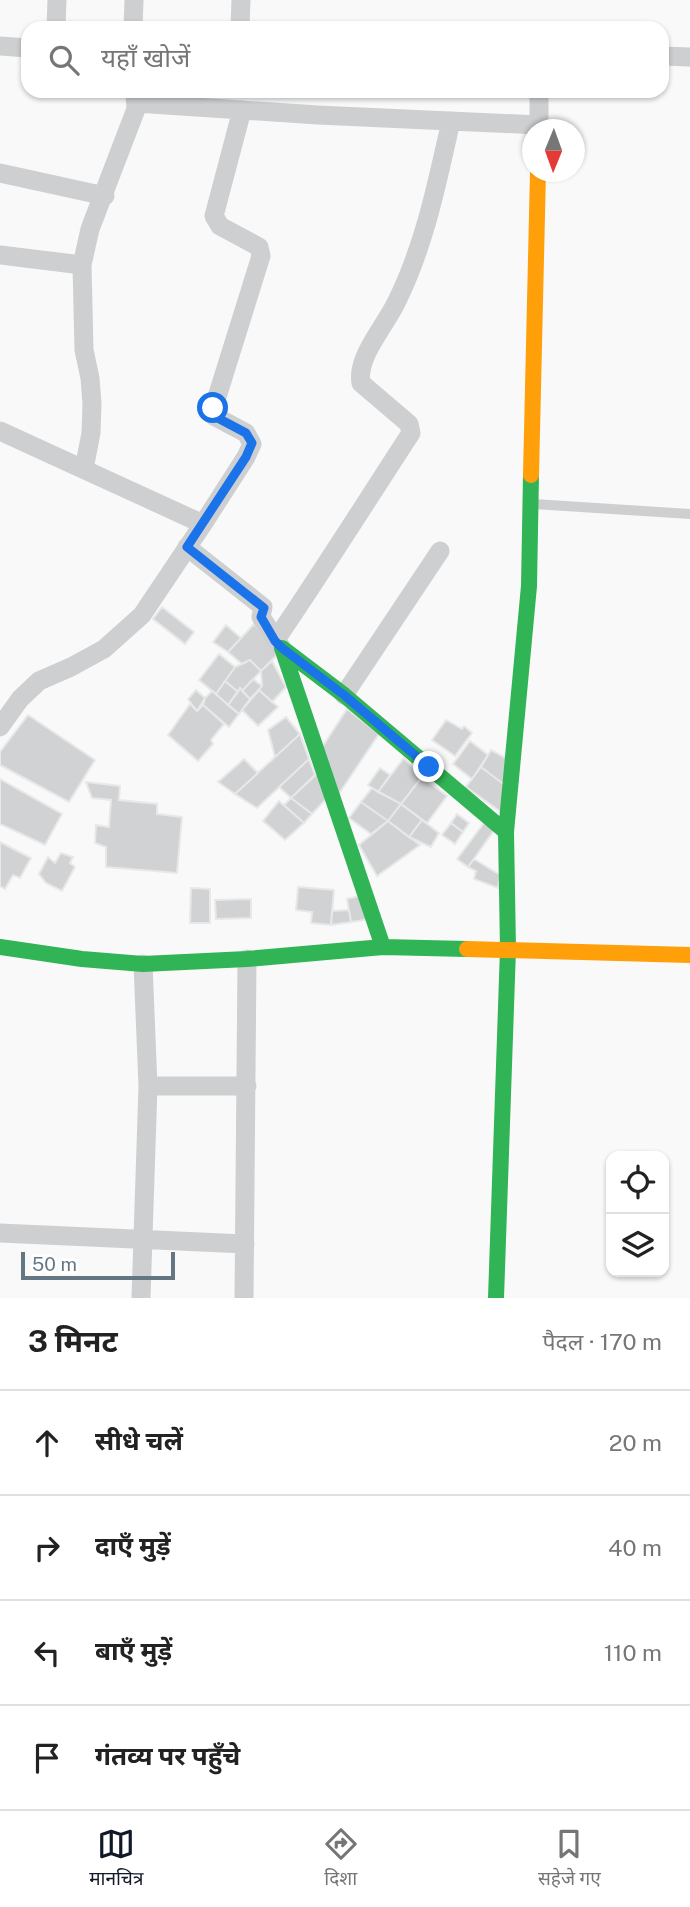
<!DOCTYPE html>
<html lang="hi">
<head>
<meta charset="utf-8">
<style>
  :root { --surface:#fff; --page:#f6f6f6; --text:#222; --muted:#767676; --line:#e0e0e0; --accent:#111827 }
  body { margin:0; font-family:"Public Sans","Noto Sans Devanagari",sans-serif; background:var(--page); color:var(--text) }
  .controls { position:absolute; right:21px; bottom:21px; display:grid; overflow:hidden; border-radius:14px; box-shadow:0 2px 5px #0004 }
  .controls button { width:63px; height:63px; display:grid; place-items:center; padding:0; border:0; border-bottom:2px solid var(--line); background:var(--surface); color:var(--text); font:35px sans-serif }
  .compass { position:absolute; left:522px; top:119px; width:63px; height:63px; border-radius:50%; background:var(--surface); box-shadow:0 2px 5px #0004; rotate:181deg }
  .scale { position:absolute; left:21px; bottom:18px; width:154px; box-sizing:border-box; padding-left:7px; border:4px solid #657683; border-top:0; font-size:19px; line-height:24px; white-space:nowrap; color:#657683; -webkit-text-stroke:5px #fff; paint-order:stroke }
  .stop { position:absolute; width:21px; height:21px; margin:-16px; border:5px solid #1a73e8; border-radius:50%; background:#fff }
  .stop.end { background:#1a73e8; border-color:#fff; box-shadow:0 2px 7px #0008 }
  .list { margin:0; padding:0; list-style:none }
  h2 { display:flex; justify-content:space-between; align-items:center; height:91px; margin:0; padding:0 28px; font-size:30px }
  h2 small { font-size:23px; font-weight:400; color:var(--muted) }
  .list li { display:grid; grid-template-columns:46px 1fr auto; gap:21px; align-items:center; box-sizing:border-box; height:105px; padding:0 28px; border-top:2px solid var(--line) }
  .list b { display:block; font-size:26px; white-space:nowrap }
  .list em { font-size:23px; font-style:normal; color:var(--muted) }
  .icon { flex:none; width:38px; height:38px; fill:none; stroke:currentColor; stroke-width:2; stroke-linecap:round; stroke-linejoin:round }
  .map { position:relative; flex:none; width:690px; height:1298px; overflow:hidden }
  .search { position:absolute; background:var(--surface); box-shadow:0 2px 5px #0004; left:21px; right:21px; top:21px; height:77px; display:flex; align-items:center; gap:18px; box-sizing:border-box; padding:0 24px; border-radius:21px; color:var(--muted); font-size:26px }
  .sheet { height:511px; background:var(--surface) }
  nav { display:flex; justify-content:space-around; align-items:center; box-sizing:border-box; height:98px; border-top:2px solid var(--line); background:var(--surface); font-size:19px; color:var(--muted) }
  nav a { display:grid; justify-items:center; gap:4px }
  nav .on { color:var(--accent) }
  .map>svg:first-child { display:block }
  .building { fill:#d0d2d3; stroke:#e8e8e8; stroke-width:2 }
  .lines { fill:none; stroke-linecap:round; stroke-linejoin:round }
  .lane { stroke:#cecfd0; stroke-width:10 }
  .street { stroke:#cecfd0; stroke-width:19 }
  .fast { stroke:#30b455; stroke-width:16 }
  .slow { stroke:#ff9f0a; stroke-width:16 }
  .route { stroke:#1a73e8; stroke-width:9 }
</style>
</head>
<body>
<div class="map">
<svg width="690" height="1298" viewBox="0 0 690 1298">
  <rect width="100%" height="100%" fill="#f9f9f9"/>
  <path class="building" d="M162,607L194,632L185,644L153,619Z
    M254,624L274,646L276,656L261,671L250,660L242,664L228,652Z
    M226,625L241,638L228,652L213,642Z
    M219,654L235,667L216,694L199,680Z
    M250,660L261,671L242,691L240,688L238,692L225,681L235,667Z
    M272,661L286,687L272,702L259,690L262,686L261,671Z
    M253,679L262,686L250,699L242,691Z
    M225,681L238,692L228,705L216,694Z
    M240,688L250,699L239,714L228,705Z
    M196,690L205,698L197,711L188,699Z
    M259,690L278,707L258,726L242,710Z
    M212,691L239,714L229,727L203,705L205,698Z
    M190,704L197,711L203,705L224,724L211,740L213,744L198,761L168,735Z
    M347,709L379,734L338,795L319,752Z
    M28,715L95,760L69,802L0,765V752Z
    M286,717L300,734L275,757L268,730Z
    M446,720L462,729L464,726L472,733L455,756L432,740Z
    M300,734L309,759L257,808L235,794Z
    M470,741L488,755L472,779L453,764Z
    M491,750L513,762L510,789L481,767Z
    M404,758L422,777L401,804L378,792Z
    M244,759L258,773L235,794L218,782Z
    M309,759L315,775L291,798L279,787Z
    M481,767L510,789L508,817L466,787Z
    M380,768L390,775L378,792L368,785Z
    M320,771L331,794L312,814L291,798Z
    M422,777L447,796L427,823L401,804Z
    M0,779L62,814L45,845L0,824Z
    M86,782L120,786L119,800L157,804V814L182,817L177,873L106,867V847L95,843L96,825L109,827L111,800L92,798Z
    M372,788L401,804L388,821L361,802Z
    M291,798L312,814L304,823L284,805Z
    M279,801L304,823L285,840L263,821Z
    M361,802L388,821L371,834L349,818Z
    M401,804L422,820L409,837L388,821Z
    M457,814L469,823L463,832L451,823Z
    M422,820L439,833L431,847L409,837Z
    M388,821L420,845L377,876L359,845Z
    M451,823L463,832L455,844L442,835Z
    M484,823L495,829L468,867L457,859Z
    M0,842L31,858L20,878L13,875L5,889L0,886Z
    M61,853L73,857L70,863L75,867L62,891L46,883L39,874L48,857L55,863Z
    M474,859L500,875L498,888L474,879L476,871L468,867Z
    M298,887L334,890L331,925L311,923L312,912L296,910Z
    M191,888L210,889V923H190Z
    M363,895L370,919L351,922L347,899Z
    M251,899V918L216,919L215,900Z
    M349,910L351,922L331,925L332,911Z"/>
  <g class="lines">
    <path class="lane" d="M534,504L690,514"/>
    <path class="street" d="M56,28L57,0
      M133,28L134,0
      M240,28L241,0
      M0,46L28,48
      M662,56L690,57
      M136,103L318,115L539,125
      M539,130V91
      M0,173L105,196
      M0,255L82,265
      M0,431L203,524L142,615L104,649L71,667L39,681L20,699L0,727
      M84,469L91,433L92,404L90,378L84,350L82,265L90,229L136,109L135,93
      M203,524L246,457L252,444L246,433L214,416L212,413L261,256L259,247L220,226L214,216L242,110
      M187,547L263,607L261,617L281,647
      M275,641C322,572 366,502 411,433L409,424L361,383C356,357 386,325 397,301C425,244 437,183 451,121
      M344,695L440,551
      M148,1086H247
      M0,1233L245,1244
      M141,1298L148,1086L143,964
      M244,1298L247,959"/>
    <path class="fast" d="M0,947L82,959L143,964L247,959L383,947L467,949
      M383,947L282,648L344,695L506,832
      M496,1298L508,949L506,832L529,586L531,475"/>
    <path class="slow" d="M531,475L538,172
      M467,949L690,955"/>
  </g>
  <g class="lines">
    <path class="route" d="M213,408L214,416L246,433L252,443L246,457L187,547L264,608L261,617L275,641L282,648L344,695L429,767"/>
  </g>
</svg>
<div class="controls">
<button><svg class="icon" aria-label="locate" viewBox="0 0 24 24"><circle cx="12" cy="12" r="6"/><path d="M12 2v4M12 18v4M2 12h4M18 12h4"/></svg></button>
<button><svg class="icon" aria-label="layers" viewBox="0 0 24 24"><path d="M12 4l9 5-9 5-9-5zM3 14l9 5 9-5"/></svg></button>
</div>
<svg class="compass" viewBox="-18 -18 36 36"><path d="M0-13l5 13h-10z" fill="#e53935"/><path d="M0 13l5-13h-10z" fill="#767676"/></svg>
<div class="scale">50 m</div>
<div class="stop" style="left:213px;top:408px"></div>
<div class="stop end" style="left:429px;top:767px"></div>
<div class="search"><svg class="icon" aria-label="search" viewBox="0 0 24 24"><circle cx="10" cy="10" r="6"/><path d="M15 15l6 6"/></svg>यहाँ खोजें</div>
</div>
<section class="sheet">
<h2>3 मिनट<small>पैदल · 170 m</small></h2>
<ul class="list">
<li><svg class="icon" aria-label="ahead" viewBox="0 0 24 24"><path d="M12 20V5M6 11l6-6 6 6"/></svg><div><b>सीधे चलें</b></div><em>20 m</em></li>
<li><svg class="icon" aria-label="right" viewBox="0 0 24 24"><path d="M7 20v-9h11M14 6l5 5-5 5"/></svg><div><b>दाएँ मुड़ें</b></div><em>40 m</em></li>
<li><svg class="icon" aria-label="left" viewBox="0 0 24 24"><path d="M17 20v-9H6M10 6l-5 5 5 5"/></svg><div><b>बाएँ मुड़ें</b></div><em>110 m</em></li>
<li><svg class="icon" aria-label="arrive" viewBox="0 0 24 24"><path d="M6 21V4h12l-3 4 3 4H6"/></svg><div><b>गंतव्य पर पहुँचे</b></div></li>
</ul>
</section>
<nav>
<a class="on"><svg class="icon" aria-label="map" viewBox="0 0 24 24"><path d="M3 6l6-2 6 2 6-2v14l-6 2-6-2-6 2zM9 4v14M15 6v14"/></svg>मानचित्र</a>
<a><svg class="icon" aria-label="directions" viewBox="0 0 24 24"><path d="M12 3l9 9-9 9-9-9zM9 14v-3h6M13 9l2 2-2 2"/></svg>दिशा</a>
<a><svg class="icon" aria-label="saved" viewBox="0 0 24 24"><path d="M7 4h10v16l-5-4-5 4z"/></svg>सहेजे गए</a>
</nav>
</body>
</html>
